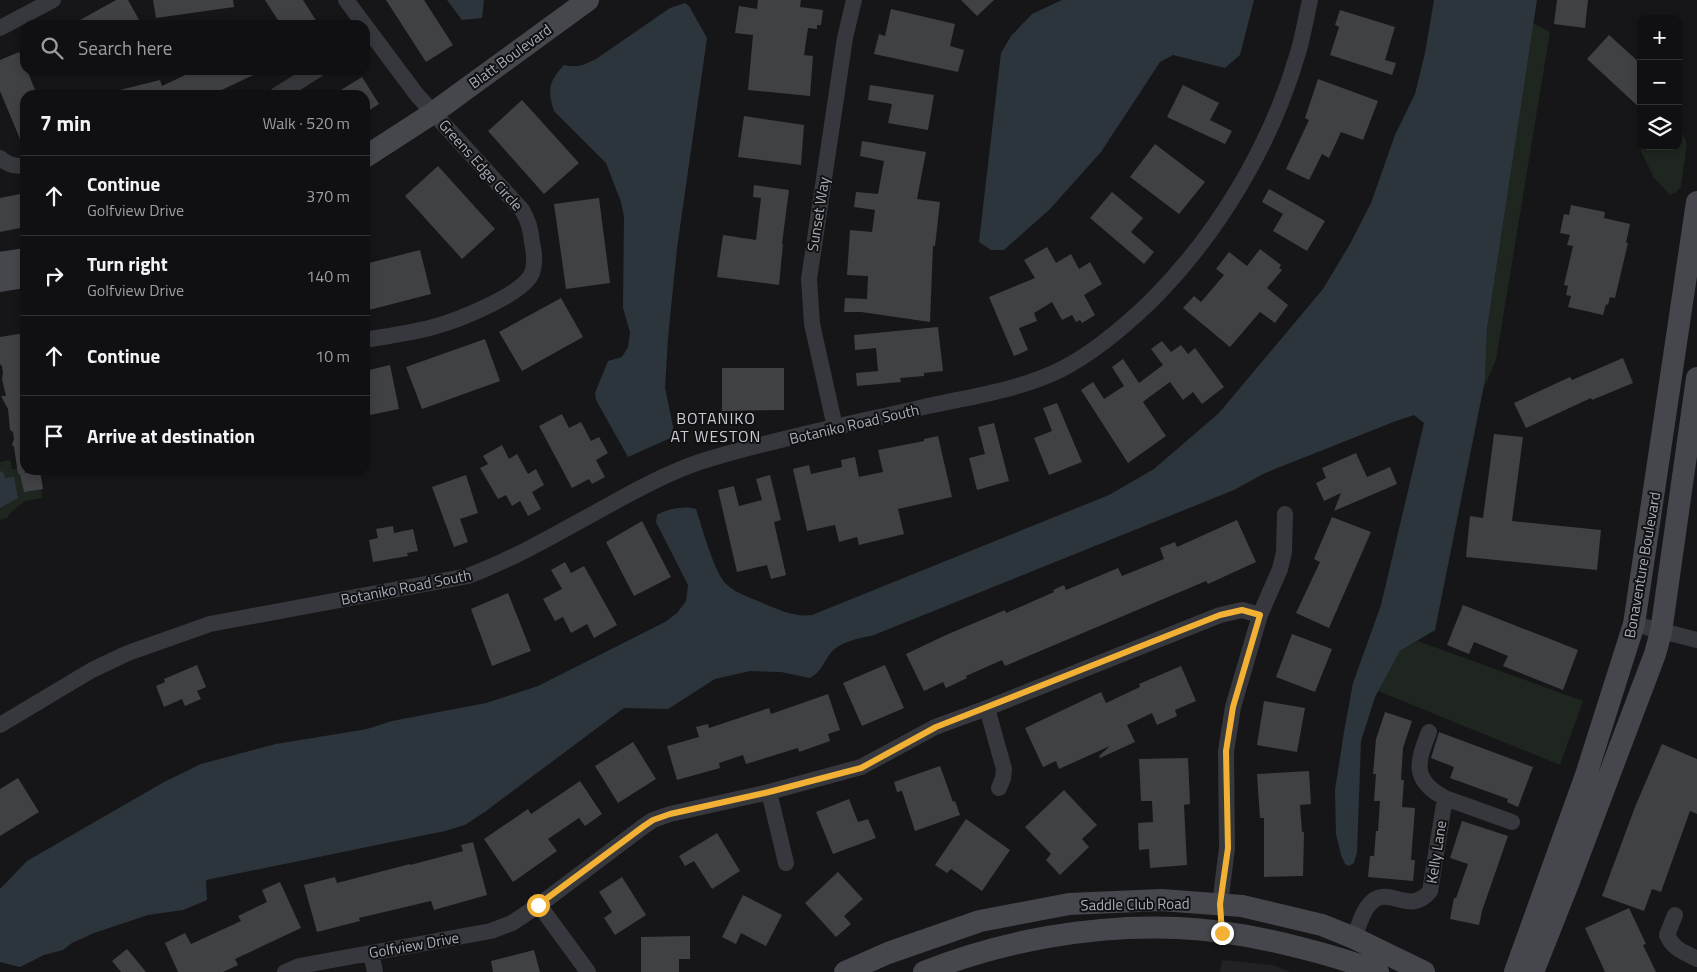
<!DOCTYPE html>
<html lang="en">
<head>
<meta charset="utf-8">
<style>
  :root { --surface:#101012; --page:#1e1e20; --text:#f1f3f6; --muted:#9c9d9f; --line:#303032 }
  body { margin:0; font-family:"Titillium Web",sans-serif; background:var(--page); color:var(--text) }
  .controls { position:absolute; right:15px; top:15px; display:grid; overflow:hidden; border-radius:10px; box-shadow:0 2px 8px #0003 }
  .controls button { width:45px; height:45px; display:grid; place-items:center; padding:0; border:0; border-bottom:1px solid var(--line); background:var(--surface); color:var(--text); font:25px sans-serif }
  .stop { position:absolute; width:15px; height:15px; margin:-11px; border:4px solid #f2b134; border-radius:50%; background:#fff }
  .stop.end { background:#f2b134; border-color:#fff; box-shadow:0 1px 5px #0008 }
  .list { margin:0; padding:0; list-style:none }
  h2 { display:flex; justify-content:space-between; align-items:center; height:65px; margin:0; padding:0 20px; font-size:21px }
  h2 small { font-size:16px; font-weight:400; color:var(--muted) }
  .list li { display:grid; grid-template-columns:32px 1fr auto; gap:15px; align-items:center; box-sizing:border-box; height:80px; padding:0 20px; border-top:1px solid var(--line) }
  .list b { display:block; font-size:19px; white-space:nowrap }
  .list p { margin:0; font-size:16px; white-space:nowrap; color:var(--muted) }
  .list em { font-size:16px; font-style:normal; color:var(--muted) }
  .icon { flex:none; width:28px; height:28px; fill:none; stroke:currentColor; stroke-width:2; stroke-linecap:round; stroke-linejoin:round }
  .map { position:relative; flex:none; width:1697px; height:972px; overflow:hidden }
  .search { position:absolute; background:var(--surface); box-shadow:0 2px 8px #0003; left:20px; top:20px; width:350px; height:55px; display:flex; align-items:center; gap:12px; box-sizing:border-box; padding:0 18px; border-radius:15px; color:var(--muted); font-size:19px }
  .panel { position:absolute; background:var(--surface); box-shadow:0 2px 8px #0003; left:20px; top:90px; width:350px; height:385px; border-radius:15px }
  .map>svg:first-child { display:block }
  .built { fill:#222225 }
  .green { fill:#1e261f }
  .water { fill:#2c353c }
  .building { fill:#404145 }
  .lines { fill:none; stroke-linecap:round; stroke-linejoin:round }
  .street { stroke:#37383d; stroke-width:16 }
  .secondary { stroke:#45474d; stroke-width:22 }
  .route { stroke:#f2b134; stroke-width:6 }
  .labels { text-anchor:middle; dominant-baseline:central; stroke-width:4; stroke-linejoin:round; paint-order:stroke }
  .street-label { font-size:15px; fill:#a8adb8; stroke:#111113 }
  .neighbourhood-label { font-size:16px; letter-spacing:1px; fill:#c9ccd4; stroke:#111113 }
</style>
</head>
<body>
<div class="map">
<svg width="1697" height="972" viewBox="0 0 1697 972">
  <rect width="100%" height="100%" fill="#161618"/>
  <path class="built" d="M1222,960L1273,965L1290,972H1220Z"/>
  <path class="green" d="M1533,23L1550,32L1496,360L1482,392L1485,380L1487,329Z
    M1678,109L1682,114L1681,130L1687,144L1681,186L1677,192L1670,195L1654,178L1641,151V146H1678Z
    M10,460L12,469L22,468L23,473L40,471L43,489L41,490L42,498L25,501L10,513L7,518L0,520V462Z
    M1418,641L1583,701L1560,765L1378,691L1400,651Z"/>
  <path class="water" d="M447,0H484L482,18L462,20Z
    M1062,0H1254L1240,55L1225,68L1173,55L1160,62L1101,152L1050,209L1004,250H991L979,242L1001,53L1011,36L1032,14Z
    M1434,0H1537L1487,329L1485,380L1435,630L1400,651L1375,697L1361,741L1357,852L1354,863L1349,866L1345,864L1341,855L1336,834L1335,790L1344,732L1353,683L1381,605L1424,423L1414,415L1396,421L1265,473L1234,490L874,635C858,639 840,641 830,654C823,663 821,672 810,678L781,672L750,671L715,679L668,709L624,708L486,811L465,825L445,831L206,880L207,900L183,910L148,915L94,933L72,943L63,950L44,955L20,967L0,962V889L27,861L164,782L201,764L276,744L367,729L392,721L486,703L538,686L665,622L677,613L686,601L688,585L656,522L657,515C666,509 686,505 696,509C702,527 714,572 726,584C736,594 755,599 767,605C782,611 795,617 812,615L1109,495L1154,469L1219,413L1323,289L1350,244L1371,203L1395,135L1415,94L1425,53Z
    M685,3L689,6L707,38L677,248L668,338L665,388L675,436L628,457L596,400L595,393L608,361L622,357L628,347L630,332L623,308L624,217L621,202L606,163L554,111C547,90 549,81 564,65C577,68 584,65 596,59L670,8Z
    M3,471L5,478L14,477L18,498L0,508V472Z"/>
  <path class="building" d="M116,0H128L142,25H71Z
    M153,0H233L234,7L156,18Z
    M265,0H303L319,25H281Z
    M386,0H424L453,45L426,62Z
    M758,0H801L800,7L823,10L821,25H817V29L808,28L804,55L813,56L810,96L748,90L753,35L735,33L739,6L757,9Z
    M961,0H994L977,16Z
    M1557,0H1588L1585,28L1554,24Z
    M891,9L955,24L950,46L964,50L958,72L874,54L879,34L885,36Z
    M1340,10L1395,27L1385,60L1396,63L1392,75L1330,55L1339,27L1335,25Z
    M1609,35L1641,64V109L1587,59Z
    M19,52L25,66V70H27L37,95H25V151L0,91V60Z
    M196,70H264L211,95H117L116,91L160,80L162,86Z
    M362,77L379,104L365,113V95H333Z
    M1318,79L1378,101L1363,140L1341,132L1329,158L1322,154L1309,180L1286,169L1309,120L1305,118Z
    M870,85L934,95L928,130L888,123L892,104L868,100Z
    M1183,85L1219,103L1210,120L1232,131L1225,144L1167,117Z
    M522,100L579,163L544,194L488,131Z
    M744,116L804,125L801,165L738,157Z
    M862,141L926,152L917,199L940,202L935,246H933L930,322L861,312H844L845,298L867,299L868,276L847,275L850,230L872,232L875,210L854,207L856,192L878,194L884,161L860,156Z
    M1155,144L1205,182L1179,214L1130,177Z
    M438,166L495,229L462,259L405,196Z
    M754,185L789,190L782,244H783L779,285L717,277L723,235L756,240L761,198L753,197Z
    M1269,189L1325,221L1307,251L1273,231L1283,214L1262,202Z
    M1112,192L1143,218L1131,232L1154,252L1144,264L1090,218Z
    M25,193V227L0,232V198Z
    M599,198L610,283L566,289L554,204Z
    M1571,205L1605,212L1604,218L1630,224L1626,243H1628L1615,298L1610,297L1608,305L1606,304L1603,315L1568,307L1571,296L1566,295L1568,286L1564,285L1573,246L1567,245L1570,235L1560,233L1564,214L1569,215Z
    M1047,247L1056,263L1071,254L1079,269L1090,262L1102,284L1084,295L1095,315L1082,323L1080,320L1076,322L1072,315L1062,320L1052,302L1034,313L1037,321L1019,328L1028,350L1014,356L989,297L1035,278L1024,260Z
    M1260,249L1281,265L1279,268L1282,270L1267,288L1288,305L1275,323L1260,312L1230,347L1183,308L1194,296L1201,302L1224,275L1216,269L1229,252L1247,266Z
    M420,250L431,294L365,311V264Z
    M561,298L583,337L522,371L499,332Z
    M938,327L943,371L924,373V376L900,378L901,382L857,386L856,373L878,371L876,348L855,350L854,335Z
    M25,333V473L40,471L43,489L24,492L20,474H18L14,447L12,445L14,439L13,432L10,430L8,409L1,396H6L2,379L3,373L2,366L0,364V337Z
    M485,339L500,381L422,409L406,367Z
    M1162,341L1171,352L1181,345L1188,354L1195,348L1224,387L1202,404L1193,392L1183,400L1170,382L1148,398L1143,402L1166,436L1128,463L1081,390L1093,382L1104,399L1124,386L1112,367L1123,359L1139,383L1163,365L1151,349Z
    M1623,358L1633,383L1592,400L1591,398L1526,428L1514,403L1570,377L1572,380Z
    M390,365L399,409L365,416V371Z
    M722,368H784V410L722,411Z
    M1057,403L1082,462L1049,475L1034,438L1052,431L1043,408Z
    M562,414L569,428L581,422L591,441L599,437L608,453L596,460L605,477L592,484L589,479L572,488L539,426Z
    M994,423L1009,481L977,490L969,458L985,454L978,427Z
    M1494,434L1523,437L1512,521L1601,530L1597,570L1466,557L1470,516L1483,518Z
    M938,436L952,497L898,509L904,534L859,545L857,537L839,542L835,525L807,531L793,469L809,465L811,474L842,467L841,460L855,457L859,477L883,472L878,450L924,441V439Z
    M502,445L509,459L517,454L528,474L536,469L544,485L532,492L541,509L528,516L520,501L512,506L506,495L498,499L480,468L488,464L483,456Z
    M1356,453L1367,477L1390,467L1397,484L1334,511L1341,493L1324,501L1316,483L1326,478L1322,468Z
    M466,475L478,513L460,519L468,542L454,547L432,487Z
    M770,475L781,520L774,522L786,575L771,579L767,565L737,572L718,490L734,486L739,506L762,500L756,479Z
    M1332,517L1371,532L1329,628L1296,613L1320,562L1314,559Z
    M1237,520L1256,562L1208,584L1206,581L1005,666L1002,660L966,676L967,678L946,688L943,682L924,691L906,654L946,635L1005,610L1006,613L1054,592L1053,590L1064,585L1066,590L1118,568L1122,576L1164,559L1160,548L1175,542L1177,547Z
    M642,521L671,577L634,596L606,542Z
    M393,526L394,533L413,529L418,551L407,553L408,556L373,562L369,540L378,538L376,529Z
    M565,562L571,573L584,566L617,625L594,638L587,624L571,633L563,617L555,621L543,599L562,589L551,570Z
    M508,593L531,651L492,666L471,609Z
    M1463,605L1578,650L1563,690L1503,666L1508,656L1474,642L1469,654L1447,645Z
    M1292,634L1332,649L1315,692L1276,677Z
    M197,665L206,687L197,691L201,699L185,706L182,699L164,707L156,686L165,682L164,679Z
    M885,665L904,708L862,726L843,683Z
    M1181,666L1196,701L1175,710L1177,716L1157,725L1152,713L1127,725L1135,742L1100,758L1099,756L1110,746L1059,769L1056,761L1043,767L1025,728L1101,692L1106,703L1140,687L1139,684Z
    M828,694L840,730L828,734L830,741L799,752L798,748L746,764L743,755L719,763L720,768L677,780L667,746L699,737L696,727L708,724L709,728L769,708L771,714Z
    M1264,701L1305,708L1297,752L1257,745Z
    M1385,712L1412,721L1403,748L1401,780H1404L1402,807L1415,808L1411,860H1415L1413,881L1368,877L1370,856H1374L1376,831H1378L1380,801H1374L1376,774H1373L1376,739Z
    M1439,732L1533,767L1518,807L1507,802L1508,799L1450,778L1454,767L1431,758Z
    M633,742L656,779L618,803L595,766Z
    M1662,744L1697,759V814L1690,811L1661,892L1652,889L1644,911L1602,896L1635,807Z
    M1188,758L1190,804L1184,805L1187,865L1150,868L1149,849L1139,850L1138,823L1153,822L1152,801H1141L1139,759Z
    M940,766L953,802L955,801L960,815L915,831L902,791L897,792L894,782Z
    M1309,771L1311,804L1300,805L1302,832H1304L1303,876L1264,877V818H1260L1257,774Z
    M18,778L39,812L0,836V789Z
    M580,781L602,814L585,826L579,818L548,839L557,851L513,882L484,839L528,809L531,814Z
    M1064,790L1097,825L1082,839L1089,847L1060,875L1046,860L1051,854L1025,827Z
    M849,799L858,822L868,819L876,838L833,854L816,812Z
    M966,819L1010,850L982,891L951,869L947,873L935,865Z
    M1462,821L1508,836L1482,911L1479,925L1450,919L1454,898H1456L1468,864L1450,858Z
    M717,833L740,871L712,889L694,861L685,866L679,856Z
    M473,842L487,895L434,910L431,901L359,918L360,921L317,932L304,885L335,877L337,883L410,864V865L463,851L461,845Z
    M838,872L863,899L844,916L851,924L836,937L805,903Z
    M622,877L646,915L615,935L604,918L612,912L599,892Z
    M280,882L301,928L235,959L238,965L223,972H178L165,943L185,933L191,944L241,921L238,916L267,902L262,890Z
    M743,895L782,915L766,946L741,933L736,944L722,937Z
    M1629,908L1646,944L1643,945L1656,972H1605L1585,928Z
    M690,936V959H679V972H641V937Z
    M127,949L146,972H121L112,961Z
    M534,950L540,972H493L491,961Z"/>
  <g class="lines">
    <path class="street" d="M346,0L417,95L522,210C529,221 531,230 532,242C534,252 536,263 532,273C523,295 456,321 433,327C411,333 388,336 365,340
      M0,28L53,0
      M277,95L317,70
      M0,158C8,165 14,166 25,166
      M835,427L812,324L809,279L845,38L854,0
      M1634,624L1697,640
      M987,708L1004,769L1003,778L999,788
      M0,725L92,670L128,653L210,624L468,576C521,556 570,526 620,499C649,483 678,468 709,459C783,437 859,422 933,405C975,396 1021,389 1060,370C1094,353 1124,327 1151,301C1219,233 1271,145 1298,53C1303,36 1306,18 1310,0
      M1429,732C1417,762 1411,780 1445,798L1512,822
      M769,792L786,863
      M1220,904L1227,848L1226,751L1233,707L1260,615L1280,569L1284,552L1285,514
      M539,905L588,972
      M1675,915L1667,935C1673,949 1684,952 1697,959
      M1354,938C1358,928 1361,915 1368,906C1386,881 1409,918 1430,891L1445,798
      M371,953L375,972
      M285,972L299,966L491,931L512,923L539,905L644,826L653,820L670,814L769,792L861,767L935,727L987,708L1220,615L1242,610L1260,615"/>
    <path class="secondary" d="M365,157L433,113L588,0
      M0,263L25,259
      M0,281L25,277
      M845,972L888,953L980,921L1069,904L1161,900L1242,906L1322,925L1354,938L1424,972
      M924,972C1001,941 1094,924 1178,928C1223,930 1269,939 1313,951C1335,957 1357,963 1378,972
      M1515,972L1586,775L1634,624L1697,202
      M1533,972L1568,884L1655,654L1661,632L1697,378"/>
  </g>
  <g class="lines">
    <path class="route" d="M538,905L644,826L653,820L670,814L769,792L861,768L936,727L1220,615L1242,610L1260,615L1233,707L1226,751L1228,848L1220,904L1222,933"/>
  </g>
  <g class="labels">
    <g class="street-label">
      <text transform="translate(510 56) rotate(-36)">Blatt Boulevard</text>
      <text transform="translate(481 165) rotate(48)">Greens Edge Circle</text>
      <text transform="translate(818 214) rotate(-81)">Sunset Way</text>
      <text transform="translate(854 424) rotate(-13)">Botaniko Road South</text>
      <text transform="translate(1642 565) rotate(-80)">Bonaventure Boulevard</text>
      <text transform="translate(406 587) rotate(-11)">Botaniko Road South</text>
      <text transform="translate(1436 852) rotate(-81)">Kelly Lane</text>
      <text transform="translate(1135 904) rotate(-1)">Saddle Club Road</text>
      <text transform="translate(414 945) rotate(-10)">Golfview Drive</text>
    </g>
    <g class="neighbourhood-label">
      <text x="716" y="418">BOTANIKO<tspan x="716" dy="18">AT WESTON</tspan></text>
    </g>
  </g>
</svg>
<div class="controls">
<button>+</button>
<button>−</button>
<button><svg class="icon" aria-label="layers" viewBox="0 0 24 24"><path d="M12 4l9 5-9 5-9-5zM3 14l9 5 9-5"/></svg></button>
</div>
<div class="stop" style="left:538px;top:905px"></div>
<div class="stop end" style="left:1222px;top:933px"></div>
<div class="search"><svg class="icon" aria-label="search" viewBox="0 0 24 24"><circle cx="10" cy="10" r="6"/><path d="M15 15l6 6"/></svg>Search here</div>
<section class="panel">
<h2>7 min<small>Walk · 520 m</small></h2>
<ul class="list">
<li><svg class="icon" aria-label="ahead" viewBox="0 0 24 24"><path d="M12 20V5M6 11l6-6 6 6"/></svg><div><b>Continue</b><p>Golfview Drive</p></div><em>370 m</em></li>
<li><svg class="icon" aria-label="right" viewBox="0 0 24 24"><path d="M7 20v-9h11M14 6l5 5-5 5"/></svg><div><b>Turn right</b><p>Golfview Drive</p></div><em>140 m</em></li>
<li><svg class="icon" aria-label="ahead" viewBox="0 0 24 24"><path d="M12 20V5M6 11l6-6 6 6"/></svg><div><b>Continue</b></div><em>10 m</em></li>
<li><svg class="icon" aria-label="arrive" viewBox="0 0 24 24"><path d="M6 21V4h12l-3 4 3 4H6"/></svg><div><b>Arrive at destination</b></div></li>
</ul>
</section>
</div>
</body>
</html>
